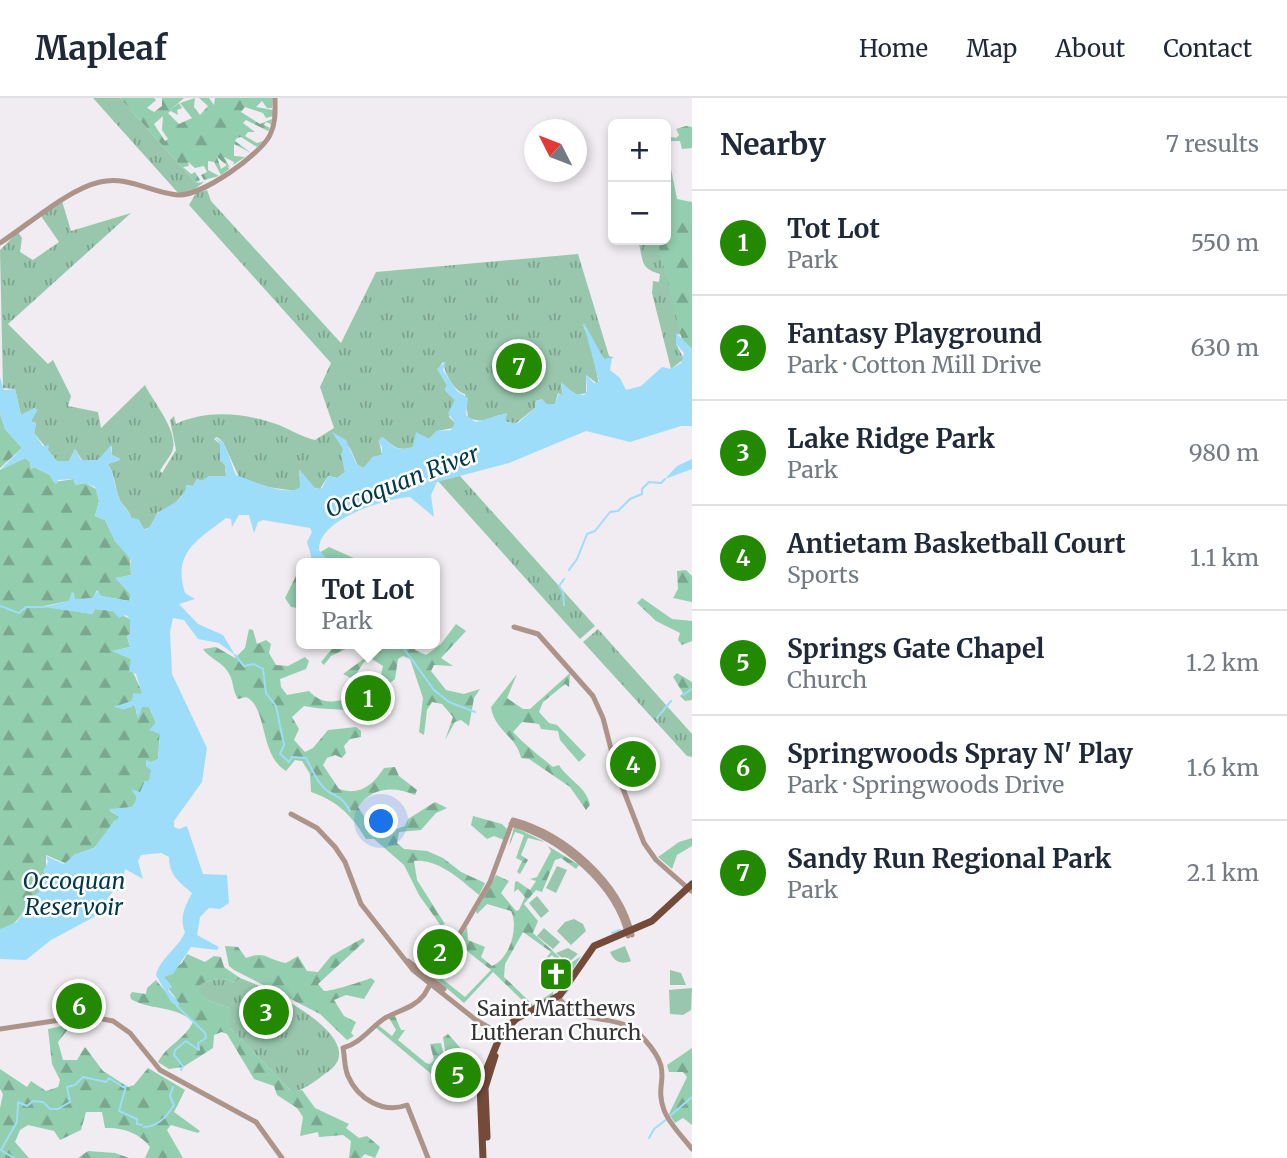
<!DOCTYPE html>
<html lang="en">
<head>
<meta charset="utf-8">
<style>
  :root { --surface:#fff; --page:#f2f2f3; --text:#1f2937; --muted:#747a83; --line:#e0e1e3; --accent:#228900 }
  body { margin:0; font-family:Merriweather,serif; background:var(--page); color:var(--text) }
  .controls { position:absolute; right:21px; top:21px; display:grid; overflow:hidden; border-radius:10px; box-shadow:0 4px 10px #0003 }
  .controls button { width:63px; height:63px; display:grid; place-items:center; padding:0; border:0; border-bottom:2px solid var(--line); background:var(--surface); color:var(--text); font:35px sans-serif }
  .compass { position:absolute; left:524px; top:21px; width:63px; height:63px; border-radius:50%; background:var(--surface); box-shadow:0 4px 10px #0003; rotate:312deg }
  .you { position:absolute; left:382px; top:724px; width:24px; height:24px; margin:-18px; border:5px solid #fff; border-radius:50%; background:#1a73e8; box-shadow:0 0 0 10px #1a73e833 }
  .badge { display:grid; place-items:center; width:46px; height:46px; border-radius:50%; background:var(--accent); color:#fff; font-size:23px; font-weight:700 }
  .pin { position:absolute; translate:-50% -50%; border:4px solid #fff; box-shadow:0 2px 7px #0006 }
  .popup { position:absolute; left:296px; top:460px; width:144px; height:91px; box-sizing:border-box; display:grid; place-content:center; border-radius:10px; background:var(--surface); filter:drop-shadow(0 2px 5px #0005); font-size:23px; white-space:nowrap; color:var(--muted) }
  .popup b { font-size:26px; color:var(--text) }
  .popup::after { content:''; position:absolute; left:50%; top:100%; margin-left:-14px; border:14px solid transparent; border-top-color:var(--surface) }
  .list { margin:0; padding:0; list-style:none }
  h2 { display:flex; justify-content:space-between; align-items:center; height:91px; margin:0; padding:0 28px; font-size:30px }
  h2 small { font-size:23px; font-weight:400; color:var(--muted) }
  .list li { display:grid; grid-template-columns:46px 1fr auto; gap:21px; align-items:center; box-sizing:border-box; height:105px; padding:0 28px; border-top:2px solid var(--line) }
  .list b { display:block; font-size:26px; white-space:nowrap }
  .list p { margin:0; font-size:23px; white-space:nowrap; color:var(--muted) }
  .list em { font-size:23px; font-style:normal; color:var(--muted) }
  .map { position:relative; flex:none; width:692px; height:1060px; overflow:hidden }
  header { display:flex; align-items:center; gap:42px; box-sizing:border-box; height:98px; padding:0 35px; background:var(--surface); border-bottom:2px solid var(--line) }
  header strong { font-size:33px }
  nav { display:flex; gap:38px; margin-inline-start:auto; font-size:24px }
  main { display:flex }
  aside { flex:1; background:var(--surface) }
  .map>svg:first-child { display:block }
  .grass { fill:url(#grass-tufts) }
  .forest { fill:url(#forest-firs) }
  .garden { fill:#98c7ad }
  .water { fill:#9eddfa }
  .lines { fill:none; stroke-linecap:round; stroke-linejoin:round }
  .stream { stroke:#9eddfa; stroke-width:2 }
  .tertiary { stroke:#ad948a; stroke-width:5 }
  .primary { stroke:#754a39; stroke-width:7 }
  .labels { text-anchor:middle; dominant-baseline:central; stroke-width:5; stroke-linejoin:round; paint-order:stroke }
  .poi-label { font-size:21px; fill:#353435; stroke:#fff }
  .water-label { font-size:23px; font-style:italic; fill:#00394d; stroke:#fff }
</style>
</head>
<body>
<header>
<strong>Mapleaf</strong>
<nav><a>Home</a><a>Map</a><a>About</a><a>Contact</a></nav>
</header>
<main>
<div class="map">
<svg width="692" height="1060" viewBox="0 0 692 1060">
  <defs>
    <pattern id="grass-tufts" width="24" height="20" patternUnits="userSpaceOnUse" patternTransform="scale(1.75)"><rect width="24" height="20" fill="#98c7ad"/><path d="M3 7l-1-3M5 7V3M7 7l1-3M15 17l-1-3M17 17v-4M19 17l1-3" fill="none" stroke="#7da28e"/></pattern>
    <pattern id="forest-firs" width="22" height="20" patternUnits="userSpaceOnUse" patternTransform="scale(1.75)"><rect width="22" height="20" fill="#93ceaf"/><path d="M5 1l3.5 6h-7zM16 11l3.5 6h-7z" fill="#79a88f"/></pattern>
  </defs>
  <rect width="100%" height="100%" fill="#f0ecf1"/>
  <path class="grass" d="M93,0H120L196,85L204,84L192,93L179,96Z
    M207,92L211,103L341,245L376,174L578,156L609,258L614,260L604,261L582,225L591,245L599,287L586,277V295L577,297L561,286L563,298L558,295L555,306H546L542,301L536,303L535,310L515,326L504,323L507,316C491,317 484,328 468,319L465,296C455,294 443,274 444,264L442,265L438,272L447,287L445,292L455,302L449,319L455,325L453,330L437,333L429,341L417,335L413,349C397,354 394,348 382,339L379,343L382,357L373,359L364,370L358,368L350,350L339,341L344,354L342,358L345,374L337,380L328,378L320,391L313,390L299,372L301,389L295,393L268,389L239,379L223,344L217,339L214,341L220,346V362L225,367L226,378L208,379L202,383L197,381L193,388L186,387V393L170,411L158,414L150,429L143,432L139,422L131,420C129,410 122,409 119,400C114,387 116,379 108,366L120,361L112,357V348L98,362H82L75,351L69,363H57L34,335L36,325L31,324L35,310L21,317L15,291L3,290L0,152L18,134L22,140L20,154L33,162L59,144L41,118L62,103L71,133L131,115L8,226L48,266L53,262L71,298L68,308L98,314L101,330L145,287C153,304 180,334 172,354C169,360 163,367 160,373L162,375L176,352L170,322L174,318L176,326C207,311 247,315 279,327C291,332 302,339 315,342L334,330L320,289L331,265L189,107L196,95Z
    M638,142H657L682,237L677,236L676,246L684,261L671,271L652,195L653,183L659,184L660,176C639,170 644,163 638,142Z
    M460,378L595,528L580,541L438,383Z
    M598,531L692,636V659L687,658L583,544Z
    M436,841L449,850L431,879L415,866L423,853L419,847L432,845Z
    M240,880C266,889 372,941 329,973C317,981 306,992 292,994L230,930V910L207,902L198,894L201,886C213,881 224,878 235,885Z"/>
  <path class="forest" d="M120,0H154L156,2L147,10L154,14L162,8V0H184L154,26L165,43L168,41L162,32L163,18L179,5L182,10L177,12L178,17L171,13L168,15L179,26L192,20L180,5L195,0L194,9L200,17L208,8L199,0H209L214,7L215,0H273L272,10H267L262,3L256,9L273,12V18L266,20L263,15L245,9L241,14L260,26L272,21L271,26L266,24L264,27L270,30L268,33L246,22L243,25L255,34H248L245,38L257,45L263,43L257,49L241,39L237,40L235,43L251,55L234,46V58L245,59L233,67L234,64L224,59L230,70L217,59L221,71L227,67L229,71L221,77L214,64L208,63V72L219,78L204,82L201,77L207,74L204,68L195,70L188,64L189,68L183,69L191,76L195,74L200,82L196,85Z
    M686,28L692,29V50L682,51L680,43H666V38L676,40L679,37L676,31Z
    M670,66L677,101L692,104V251L682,242L657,142H666V111L670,110C666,95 662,80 670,66Z
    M0,315L5,331L22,350L0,370Z
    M25,360L30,364L31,371L34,369L50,377L54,384L74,381L75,387L85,385L96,391L99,403L95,418L105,422L115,443L130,459L131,477L116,480L131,497L129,503L101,498L97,492L93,500L75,502L73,494L69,503L44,508L92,516L95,511L113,513L130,521V536L127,538L130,549L113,553L131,561V570L142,594L141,598L134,596L132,603L116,609L124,611L135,607L137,617L142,609H149L156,625L150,632L160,634L158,661L146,667L152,672L149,684L145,683L141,694H135L137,702L132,709L110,713L120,719L94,750L74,757L67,766L46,757V779L39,785V795C22,805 24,825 3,831H0V372Z
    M329,449L365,465H302Z
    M301,468V499L298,501V510L291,509L285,500Z
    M686,472L692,478V504L673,500L678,491L677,473Z
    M642,500L672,521L692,523V543L682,547L678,542L680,535L656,523L637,505Z
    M456,526L466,533L441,560L453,568L434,567L431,573L446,592L464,596L480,591L474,600L469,628L461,622L455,624L445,642L453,619L442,606L432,604L427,612L424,637L419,634L423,600L410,561L403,558L398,561L395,581L378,595L370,590L381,577L383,568L372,561L364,564L353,581L343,576L369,557L376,546H413L415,552L426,557L441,546Z
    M249,531L253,532L257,546L266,542L271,546L269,555L276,567L288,568L305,559L309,563L306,571L280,581L281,589L287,597L309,593C326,611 343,602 362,594L368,598L366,603L371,601L378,609L373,615C350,610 327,613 304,608L292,619L299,631L294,642L305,654L313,650L328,632L356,629L361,633V639L350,641L344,648L346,655L342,660L335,657L327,660L323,667L339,691C360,698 373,687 384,670L395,669L399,678L417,692L415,697C394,688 372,689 358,709L365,720L393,732L405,728L408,721L435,704L447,710L436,715L421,732L399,734L397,745L404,751L427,753L443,760L461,774L485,785L479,797C461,782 438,760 414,763L417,782L445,826L441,828L419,797L404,767L374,741H366C352,718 338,703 311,694L310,676L302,663L295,662L286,673C259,657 268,609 246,599L238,601C232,593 234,582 228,574C221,563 210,561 203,551L216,549L235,560L245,550Z
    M336,546H356L331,558L324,567L321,564Z
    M570,575L569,589L565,586L543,604L539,614L549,625L557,627L586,657L579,664L560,642L558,633L541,631L539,626L522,624L513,634C526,648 540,658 553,669L559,667C569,683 586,688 590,707L586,712L570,689L529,661L521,660C517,639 494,632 491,609L517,576L507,600L523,611H530Z
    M677,575L692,584V602L685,603L680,598L683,595L673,579Z
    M473,718L502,726L507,731L504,742L494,738L487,741L471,727Z
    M514,729L545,744L528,740L521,757L528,762L520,776L517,774L522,763L516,760L524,737L515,734L509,748Z
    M692,740V748L677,757L672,771L658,759L679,744Z
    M548,748L579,767L576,771L561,760L555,762L542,794L536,792L524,806L538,823L533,835L568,867L581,858L563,888L560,886L568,877L567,872L552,857L539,869L551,854L523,834L505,866L504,879L533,907L553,894V899L530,910L493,874L464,905L436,881L440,875L441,880L465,899L491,872L457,845L467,829L468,842L485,849L481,859L492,868C510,861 519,829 511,813L487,806L477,816L476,813L496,777L509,783L501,795L516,813L519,812L525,799L518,791L514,794L515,784L517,783L530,792L536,783L530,781L537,779L551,753Z
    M363,840L365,843L318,886L324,893C329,894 364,883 371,880L375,883L364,901L346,897L334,902L344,918L356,924L351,935L354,938L347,942L320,916L234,872L229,868L225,848L238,849L246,860C266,852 267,862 286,865L298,858L307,873L318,874L331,858Z
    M187,856L205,864L214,858L221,859L224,869L240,880L235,885C224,878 213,881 201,886L199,894L207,902L230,910V930L291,993L302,992L315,1010L349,1026L346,1030L359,1040L367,1038L380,1049L375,1060L365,1056L361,1060H349L351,1043L343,1037L319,1039L318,1034L300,1038L303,1019L297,1010L277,997L274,988L254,981L227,936L222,934L214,937L213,950L183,969L169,971L158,964C167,947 184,942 193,924C176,907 151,913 131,901L130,897L132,894L146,896L147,890L156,882L178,909L175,899L167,889H172L164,879L182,865Z
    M395,918L401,932H405L398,942L426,965L430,966L434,962L430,946L441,945L445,962L439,967L435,965L431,970L450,987L448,990L375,929L378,927L392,938L396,932L389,920Z
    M72,926L58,944L63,962H77L85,949L103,973L128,989L134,987L148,970L185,992L174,1014L200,1033L198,1035L171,1027L167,1032L183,1060H145L150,1049C140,1035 122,1029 105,1030L102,1014H86L81,1032L60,1042L54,1033L28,1027L20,1032L15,1044L29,1060H0V1010L3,996L0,991V971L27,989L31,983L46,993L58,989L60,982L52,966L48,931Z
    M448,936L465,955L452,971L447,966L443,939Z
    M692,950V1027L683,1020L675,1025L669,1016L687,979L683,974H669L667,967Z
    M88,1053L115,1055L129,1060H78Z"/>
  <path class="garden" d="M557,768L567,772L556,795L546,790Z
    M537,798L549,813L541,820L529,805Z
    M574,821L583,826L586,833L571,847L557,833L565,824Z
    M544,830L560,844L553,851L537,838Z
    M625,848L631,863C622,867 614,864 610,854Z
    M568,850L578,856L568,865L556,855Z
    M670,872L681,875L686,887H670Z
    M692,890L691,912L683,917L670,916L669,892Z"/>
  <path class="water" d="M583,223L604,261L612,260L610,272L620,280L626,292L641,288L662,269L671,271L681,265L684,255L676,246V235L692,251V328H681L630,344L586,333L509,365L437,384L431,397L434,419L410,399C384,401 318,421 319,452L330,465L312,461L307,444L312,434L310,430L263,422L258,424L254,435L249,417H239L232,429L231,421L226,420C198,442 172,454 185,495L195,501L179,506L198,526L223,537L235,557L219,545L198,541L184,522L173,520L170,534L172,576L207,650L202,684L174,723V729L179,731L187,728L203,776L227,777L229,805L220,811L209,810L200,819L197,837L219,849L217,852L191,849L173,876L164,879L172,889L168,892L179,905L178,909L171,904L156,877C160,860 178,851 185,834C179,820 185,808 192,795C179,784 169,777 169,759L161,755L141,757L138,763L143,781L125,771L121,793L114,792L94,819L51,842L26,862L0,861V831L17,824L32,799L39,794L38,787L46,779L43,773L48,764L46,758L64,766L74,757L94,750L114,723L120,719L108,711L132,709L137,700L131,691L140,694L145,683H149L151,672L146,668V662L152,664L158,661L160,636L149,632L156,625L149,609H142L138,621L135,607L124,611L113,609L132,603L133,595L142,596L136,576L129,573L131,561L112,553L130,549L127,538L130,536V521L126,517L119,520L113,513L95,511L92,516L43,509L69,503L72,493L75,501L93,500L98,492L101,498L129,503L131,497L115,480L131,477V462L115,443L105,422L95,418L99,403L95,389L84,385L75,387L74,381L58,382L56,387L50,377L34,369L31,371L30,364L25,360L0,372L22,350L5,331L0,315V279L4,292L15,291L21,317L32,311H38L31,324L36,325L34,335L43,348L49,347L48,352L57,363H69L75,351L81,362H98L111,347L112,357L121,362L108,366C115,378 114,388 119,400C122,409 129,411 131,420L138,421L145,432C153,428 153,421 157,416C163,409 186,404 186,387L193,388L197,381L202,383L209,378H226L225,367L220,362V346L214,339L223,344C229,355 231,366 236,377C249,382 290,400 300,389L299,371L316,391L322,390L328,378L337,380L345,374L341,357L343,351L332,334L346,342L356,365L363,370L373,359L382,357V349L378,343L382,339C394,349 397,354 413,349L416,334L429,341L436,333L451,332L455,325L448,315L455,302L445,292L447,287L437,271L446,263L443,272L457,293L468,300L466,317L476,324L507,315L505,324L518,325L535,310V304L542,301L546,306H555L559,295L563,298L561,284L575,296L584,297L587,293L586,277L594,285L599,284Z
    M692,361V371L665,381L677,368Z"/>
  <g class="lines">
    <path class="stream" d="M569,472L577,461L587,436L595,433L610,414L618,413L630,401L642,396V391L649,384L661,385L665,381
      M564,481L559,488L563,494L564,507
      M0,508L19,515L26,509H45
      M404,546L405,552L434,592L449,604L475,614
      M235,557L244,568L254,566L263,571L266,595L276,608L284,647L280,656L289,664L292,659L306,660C312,671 318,687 329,694C339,699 344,702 350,713
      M683,597L692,591
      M657,620L671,603
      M612,835L620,832
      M566,895L572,885
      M177,908L205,935L206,940L198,945L199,952L186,943L175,952L174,957L183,968L181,972
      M670,1018L692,999
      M144,1029C157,1029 166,1020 174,1007L170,998L173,989
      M649,1040L654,1031L667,1021
      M14,1060L1,1052L17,1024L18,1004L27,1008L33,1003L43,1004L50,1011H58L70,1004L67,989L75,987L83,979L106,984L109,980L123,989L126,988L119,1013L137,1021V1026L142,1027"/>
    <path class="tertiary" d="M0,145C28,127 68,91 100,84C127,77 152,95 178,97C202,98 260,57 270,37C276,25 275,13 275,0
      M514,529L538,536L593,598L603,620L618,678L644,745L656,762L691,793
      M291,716L317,730L335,749L345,764L361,806L413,872L476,922L505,939
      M511,726C562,741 616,786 628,838
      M408,863L444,891
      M558,899C585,934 616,909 645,942C676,977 653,982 664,1012C669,1026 683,1039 692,1051
      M0,931L87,918L113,923L130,935L160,972L256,1024L282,1060
      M428,1060L407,1007C383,1016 358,1001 348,978C344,969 345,959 343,950C361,945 370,930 385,920C399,912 414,910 424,897L490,784L513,722C565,736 620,784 632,837"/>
    <path class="primary" d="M487,1039L485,990L495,958
      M483,1060L480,987L501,936L516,921L560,897L594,848L652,823L692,786"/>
  </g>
  <defs>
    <g id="church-square" transform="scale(1.75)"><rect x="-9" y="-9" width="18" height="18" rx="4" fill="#228900" stroke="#fff"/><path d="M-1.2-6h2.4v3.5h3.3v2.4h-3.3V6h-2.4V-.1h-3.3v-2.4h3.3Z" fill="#fff"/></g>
  </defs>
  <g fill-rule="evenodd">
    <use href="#church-square" x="556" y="876"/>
  </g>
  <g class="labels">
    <g class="poi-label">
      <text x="556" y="910">Saint Matthews<tspan x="556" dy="24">Lutheran Church</tspan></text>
    </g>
    <g class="water-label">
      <text transform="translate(402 383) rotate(-21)">Occoquan River</text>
      <text x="74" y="782">Occoquan<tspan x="74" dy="26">Reservoir</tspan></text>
    </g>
  </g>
</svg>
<div class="controls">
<button>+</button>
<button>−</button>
</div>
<svg class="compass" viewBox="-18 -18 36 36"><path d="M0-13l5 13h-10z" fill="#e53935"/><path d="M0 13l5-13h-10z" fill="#747a83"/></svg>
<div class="you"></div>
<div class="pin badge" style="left:368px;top:600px">1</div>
<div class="popup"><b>Tot Lot</b>Park</div>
<div class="pin badge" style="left:440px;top:854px">2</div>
<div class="pin badge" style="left:266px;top:914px">3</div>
<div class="pin badge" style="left:633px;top:666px">4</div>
<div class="pin badge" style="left:458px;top:977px">5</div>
<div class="pin badge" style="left:79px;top:908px">6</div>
<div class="pin badge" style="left:519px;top:268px">7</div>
</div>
<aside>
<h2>Nearby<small>7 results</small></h2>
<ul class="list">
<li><span class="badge">1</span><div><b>Tot Lot</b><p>Park</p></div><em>550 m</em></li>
<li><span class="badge">2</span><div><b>Fantasy Playground</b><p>Park · Cotton Mill Drive</p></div><em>630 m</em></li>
<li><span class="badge">3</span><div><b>Lake Ridge Park</b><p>Park</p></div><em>980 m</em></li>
<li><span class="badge">4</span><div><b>Antietam Basketball Court</b><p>Sports</p></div><em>1.1 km</em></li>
<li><span class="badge">5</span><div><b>Springs Gate Chapel</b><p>Church</p></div><em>1.2 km</em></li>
<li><span class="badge">6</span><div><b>Springwoods Spray N' Play</b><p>Park · Springwoods Drive</p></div><em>1.6 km</em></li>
<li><span class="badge">7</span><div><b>Sandy Run Regional Park</b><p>Park</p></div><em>2.1 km</em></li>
</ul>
</aside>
</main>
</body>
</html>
